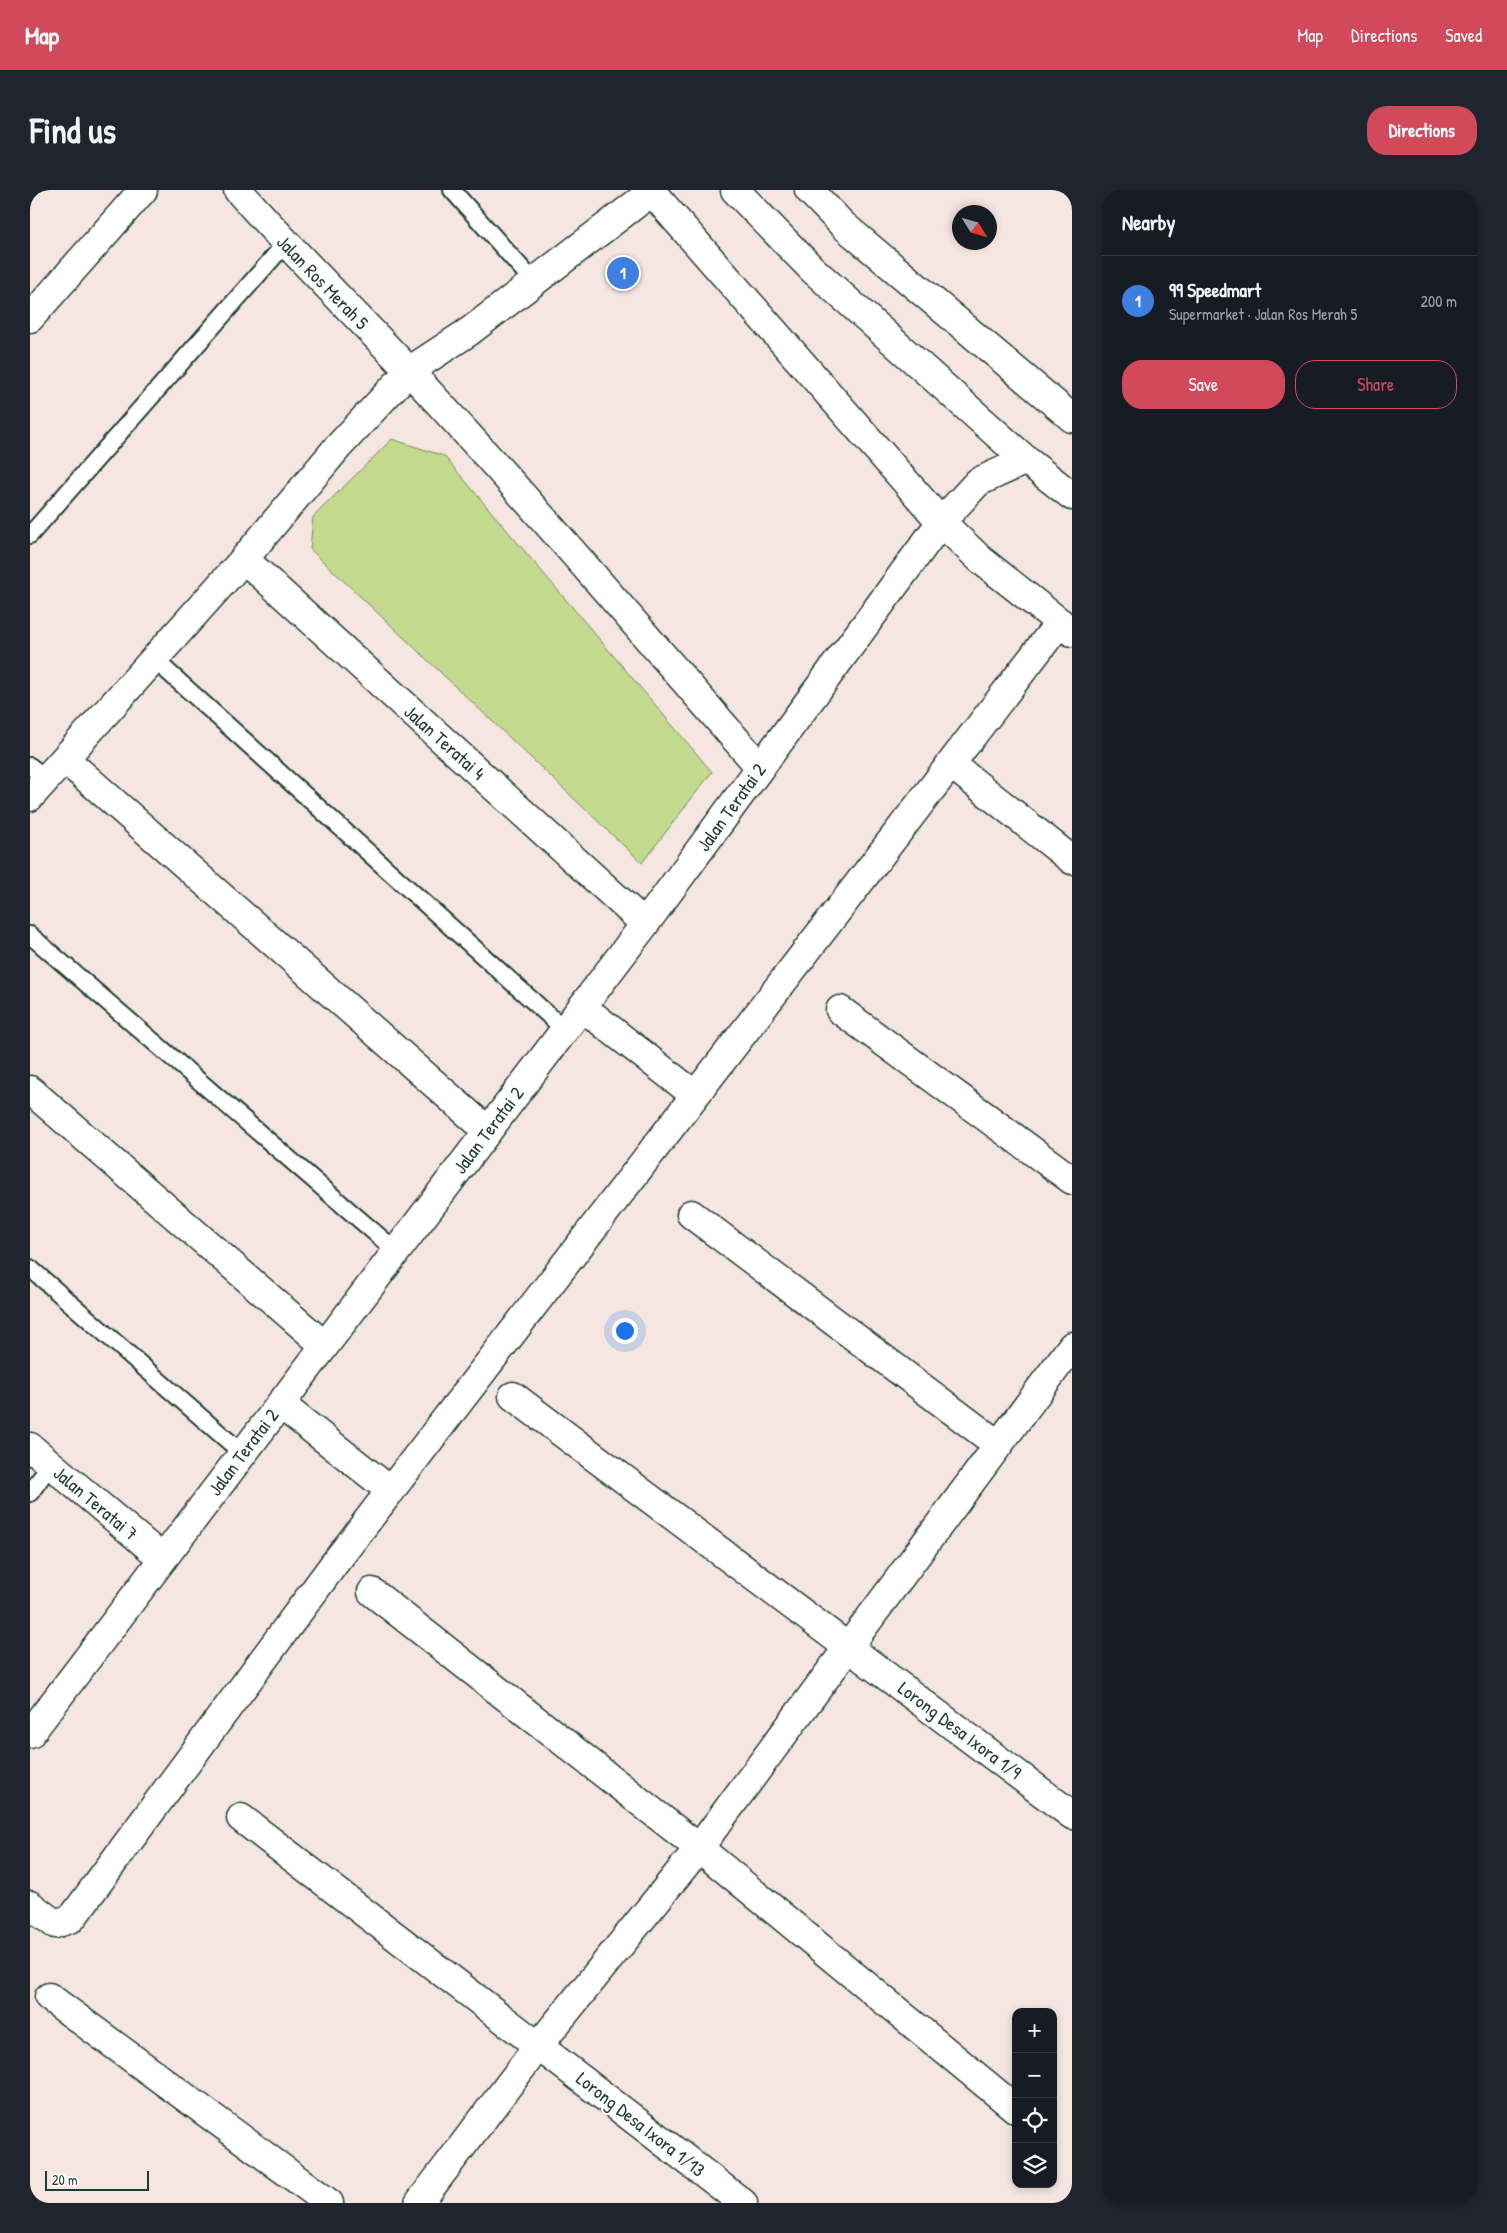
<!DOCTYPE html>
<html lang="en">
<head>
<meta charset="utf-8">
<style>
  :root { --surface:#171b24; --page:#20242c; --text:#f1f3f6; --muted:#9ea1a6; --line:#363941; --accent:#d1495b }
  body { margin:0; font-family:"Patrick Hand",sans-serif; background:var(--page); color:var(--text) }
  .controls { position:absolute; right:15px; bottom:15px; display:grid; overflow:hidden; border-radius:10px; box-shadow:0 2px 8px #0003 }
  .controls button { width:45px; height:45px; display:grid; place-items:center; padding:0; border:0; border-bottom:1px solid var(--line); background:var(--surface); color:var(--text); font:25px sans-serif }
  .compass { position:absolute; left:922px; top:15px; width:45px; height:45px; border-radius:50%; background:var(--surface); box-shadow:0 2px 8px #0003; rotate:127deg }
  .scale { position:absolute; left:15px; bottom:12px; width:104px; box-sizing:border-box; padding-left:5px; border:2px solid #1f3d34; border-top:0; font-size:14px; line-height:18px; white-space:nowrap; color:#1f3d34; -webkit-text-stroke:4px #fff; paint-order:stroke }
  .you { position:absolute; left:594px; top:1140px; width:18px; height:18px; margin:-12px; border:4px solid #fff; border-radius:50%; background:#1a73e8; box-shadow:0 0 0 8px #1a73e833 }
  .badge { display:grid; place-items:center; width:32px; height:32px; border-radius:50%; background:var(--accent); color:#fff; font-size:16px; font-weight:700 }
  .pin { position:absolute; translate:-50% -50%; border:2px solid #fff; box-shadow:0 1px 5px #0006 }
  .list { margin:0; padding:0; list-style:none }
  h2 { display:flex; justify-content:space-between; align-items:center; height:65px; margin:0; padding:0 20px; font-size:21px }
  h2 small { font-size:16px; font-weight:400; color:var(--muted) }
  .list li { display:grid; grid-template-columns:32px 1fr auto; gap:15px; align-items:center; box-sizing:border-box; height:90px; padding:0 20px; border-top:1px solid var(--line) }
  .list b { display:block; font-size:19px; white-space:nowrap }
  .list p { margin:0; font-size:16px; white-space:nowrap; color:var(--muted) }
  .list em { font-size:16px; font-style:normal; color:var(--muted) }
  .actions { display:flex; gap:10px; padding:15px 20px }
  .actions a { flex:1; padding:11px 0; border:1px solid var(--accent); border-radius:20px; text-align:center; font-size:18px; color:var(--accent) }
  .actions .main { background:var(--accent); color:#fff }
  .icon { flex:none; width:28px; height:28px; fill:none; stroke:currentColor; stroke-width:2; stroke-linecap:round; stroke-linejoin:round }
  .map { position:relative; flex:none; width:1042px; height:2013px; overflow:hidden; border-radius:20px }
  header { display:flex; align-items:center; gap:30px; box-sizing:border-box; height:70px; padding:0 25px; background:var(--accent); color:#fff }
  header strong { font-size:24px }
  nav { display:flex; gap:28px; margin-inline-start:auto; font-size:18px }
  .intro { display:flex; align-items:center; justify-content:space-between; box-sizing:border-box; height:120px; padding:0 30px }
  h1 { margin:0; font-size:35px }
  .button { padding:12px 22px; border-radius:20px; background:var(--accent); color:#fff; font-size:18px; font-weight:700 }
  main { display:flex; gap:30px; padding:0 30px }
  aside { flex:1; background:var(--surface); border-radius:20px; box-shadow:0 2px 8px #0003 }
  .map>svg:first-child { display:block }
  .green { fill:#c4da8f; stroke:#728c62 }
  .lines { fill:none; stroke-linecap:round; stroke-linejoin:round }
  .service-casing { stroke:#1f3d34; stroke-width:20 }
  .minor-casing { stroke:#1f3d34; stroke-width:31 }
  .tertiary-casing { stroke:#1f3d34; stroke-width:31 }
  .service { stroke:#fff; stroke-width:16 }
  .minor { stroke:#fff; stroke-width:28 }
  .tertiary { stroke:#fff; stroke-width:28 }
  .labels { text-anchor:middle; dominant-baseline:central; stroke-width:4.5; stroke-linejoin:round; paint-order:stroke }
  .street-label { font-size:19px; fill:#1f3d34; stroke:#fff }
</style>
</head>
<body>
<header>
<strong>Map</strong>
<nav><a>Map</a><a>Directions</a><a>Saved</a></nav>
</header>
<div class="intro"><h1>Find us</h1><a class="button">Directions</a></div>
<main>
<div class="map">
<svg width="1042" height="2013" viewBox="0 0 1042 2013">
  <rect width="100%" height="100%" fill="#f6e6e1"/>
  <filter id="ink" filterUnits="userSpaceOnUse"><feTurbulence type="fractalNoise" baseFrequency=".02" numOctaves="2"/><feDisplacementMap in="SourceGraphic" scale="10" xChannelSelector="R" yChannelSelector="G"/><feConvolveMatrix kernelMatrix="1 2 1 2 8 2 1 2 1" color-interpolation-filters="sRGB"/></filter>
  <g filter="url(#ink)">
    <path class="green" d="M362,249L414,266L682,582L612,673L280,359L283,327Z"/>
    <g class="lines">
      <g class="service-casing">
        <path id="service" d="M422,0L503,91
          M0,345L255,54
          M125,470L535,840
          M0,576L16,589
          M0,745L366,1061
          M0,1078L212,1263
          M0,1303L20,1275"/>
      </g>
      <g class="minor-casing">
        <path id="minor" d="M208,0C263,63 323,121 380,182C500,310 614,445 730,577
          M620,0L911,332L951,370L1042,442
          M0,128L113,0
          M214,369L615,734
          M36,570L458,941
          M921,574L1042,670
          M0,607L214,369L307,258L379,181L440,141L624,0
          M552,817L665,905
          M810,820L1042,990
          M0,900L294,1155
          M661,1024L967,1254
          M483,1206L1042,1625
          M250,1214L361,1301
          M0,1257L132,1368
          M342,1402L669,1658L986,1919
          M0,1544L615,734L911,332
          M211,1628L713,2013
          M0,1715L25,1734L42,1728L304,1374L1030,432
          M19,1807L299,2013
          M389,2013L509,1855L669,1658L1042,1156"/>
      </g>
      <g class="tertiary-casing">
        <path id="tertiary" d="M705,0L782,79L996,270L1042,306
          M779,0L813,35L1042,228
          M911,332L948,292L996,270"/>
      </g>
      <use href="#service" class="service"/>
      <use href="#minor" class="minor"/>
      <use href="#tertiary" class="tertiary"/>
    </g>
  </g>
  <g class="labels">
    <g class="street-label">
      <text transform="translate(293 92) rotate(46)">Jalan Ros Merah 5</text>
      <text transform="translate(415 552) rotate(42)">Jalan Teratai 4</text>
      <text transform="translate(701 617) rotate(-54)">Jalan Teratai 2</text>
      <text transform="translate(458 940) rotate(-53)">Jalan Teratai 2</text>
      <text transform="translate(213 1262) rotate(-53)">Jalan Teratai 2</text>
      <text transform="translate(66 1313) rotate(40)">Jalan Teratai 7</text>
      <text transform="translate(930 1540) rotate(37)">Lorong Desa Ixora 1/9</text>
      <text transform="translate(611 1934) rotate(38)">Lorong Desa Ixora 1/13</text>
    </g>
  </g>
</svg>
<div class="controls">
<button>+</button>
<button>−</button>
<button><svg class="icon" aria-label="locate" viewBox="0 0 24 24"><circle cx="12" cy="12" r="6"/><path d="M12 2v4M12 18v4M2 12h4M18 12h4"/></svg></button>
<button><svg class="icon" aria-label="layers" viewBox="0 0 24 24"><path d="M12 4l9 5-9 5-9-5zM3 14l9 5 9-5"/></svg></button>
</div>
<svg class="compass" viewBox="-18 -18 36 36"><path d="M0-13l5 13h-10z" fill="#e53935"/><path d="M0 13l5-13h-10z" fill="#9ea1a6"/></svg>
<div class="scale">20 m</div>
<div class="you"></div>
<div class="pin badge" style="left:593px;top:83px;background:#3f7fe0">1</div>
</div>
<aside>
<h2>Nearby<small></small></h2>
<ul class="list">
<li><span class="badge" style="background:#3f7fe0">1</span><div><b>99 Speedmart</b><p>Supermarket · Jalan Ros Merah 5</p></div><em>200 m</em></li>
</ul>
<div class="actions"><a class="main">Save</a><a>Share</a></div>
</aside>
</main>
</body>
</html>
